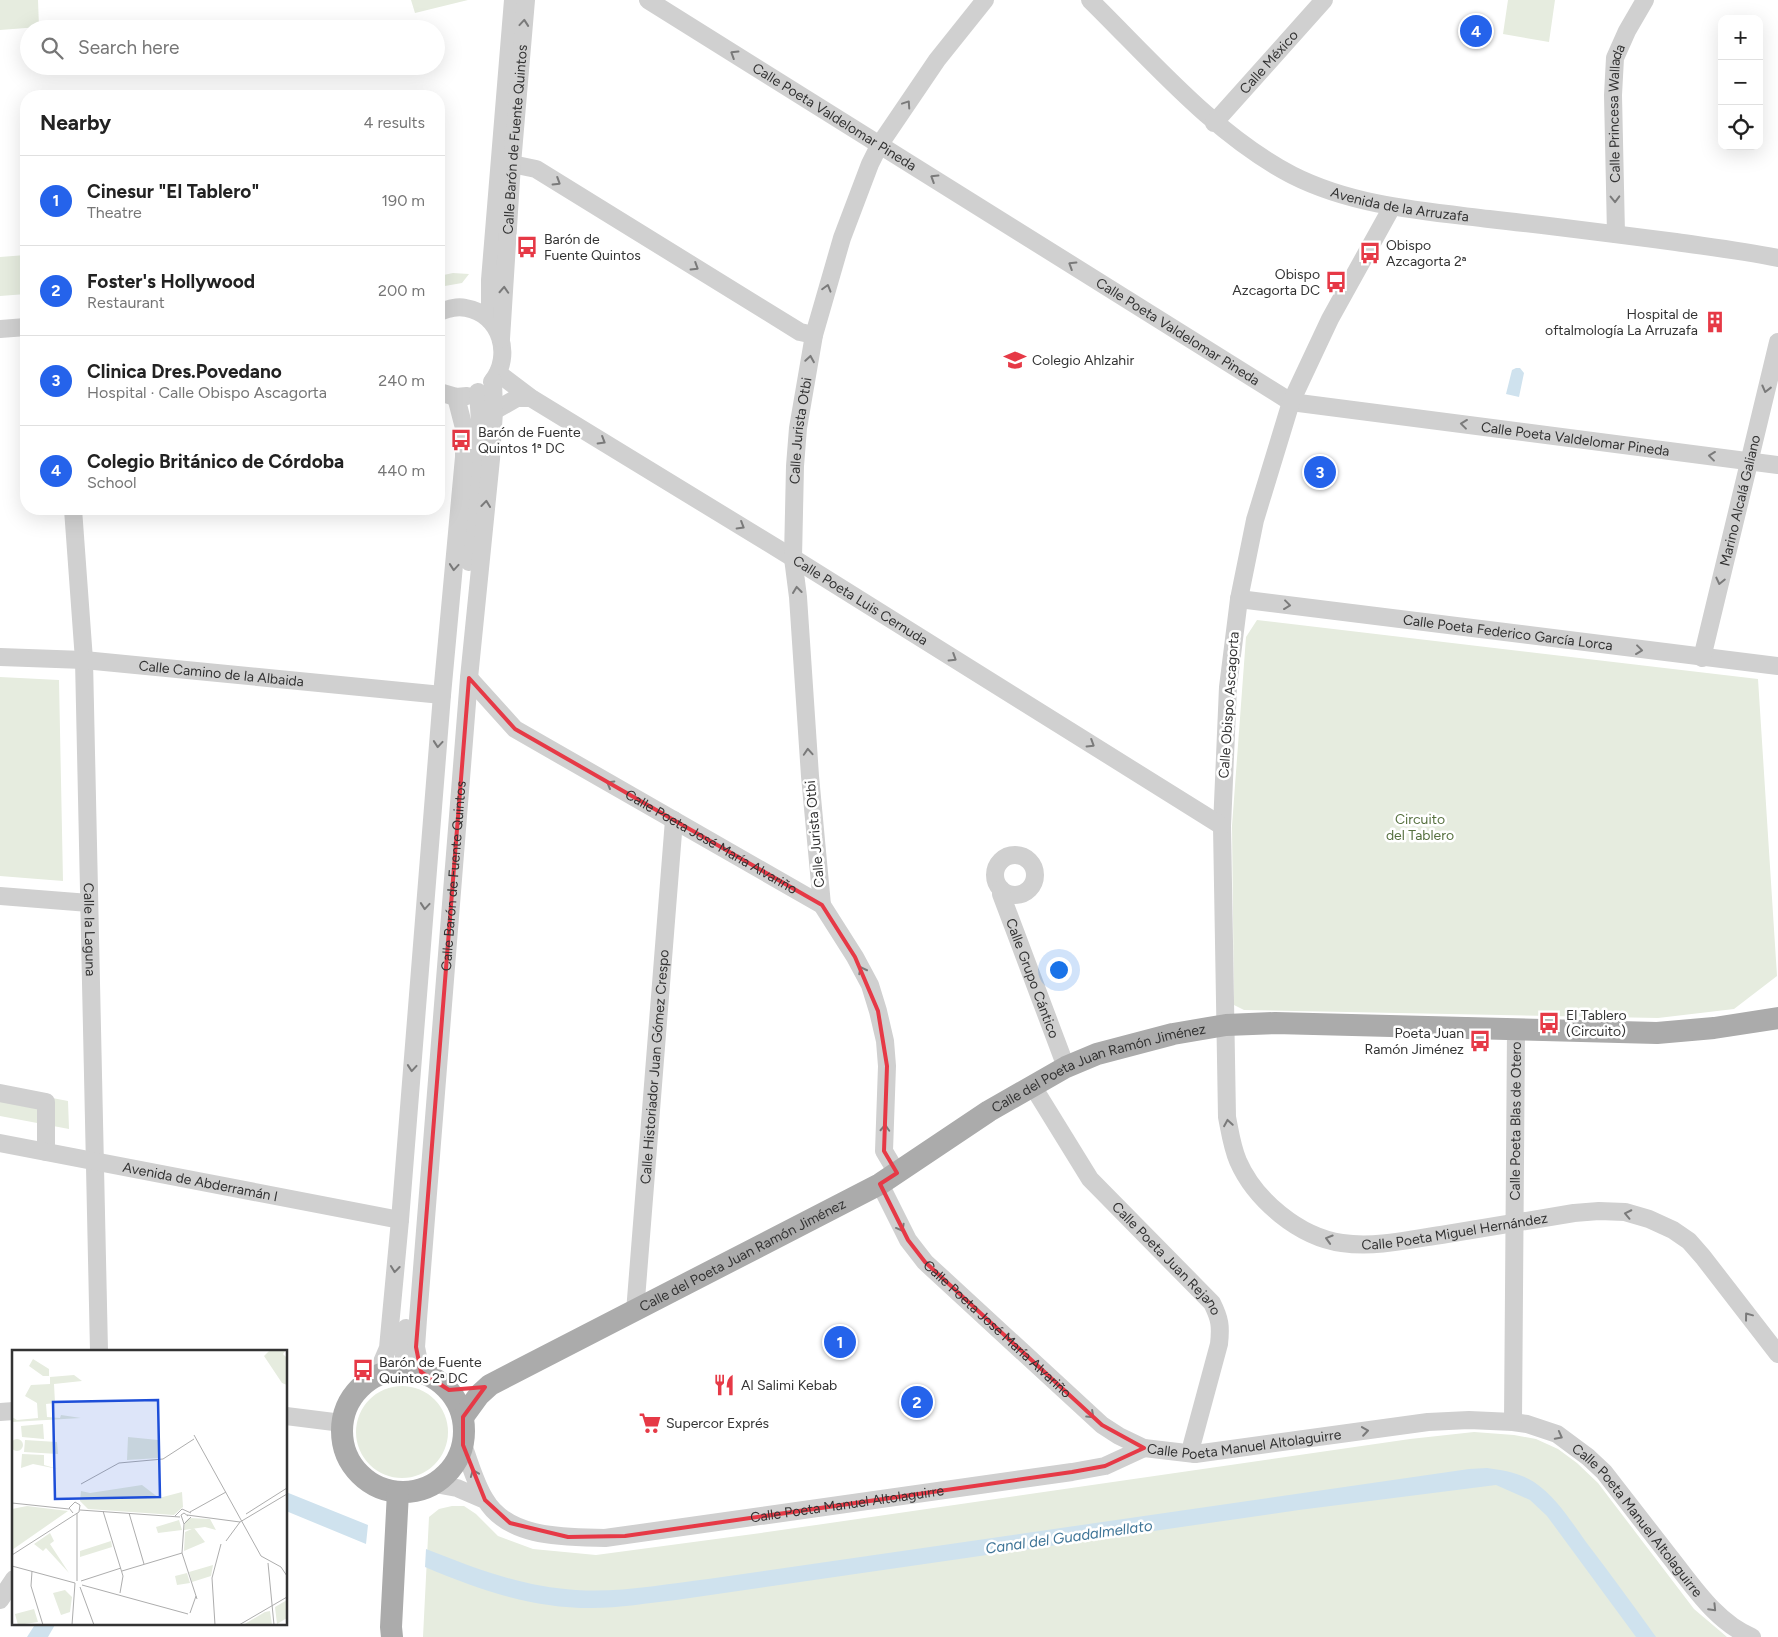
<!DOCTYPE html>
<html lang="en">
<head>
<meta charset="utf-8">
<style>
  :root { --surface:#fff; --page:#f6f6f6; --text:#222; --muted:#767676; --line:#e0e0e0; --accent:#2563eb }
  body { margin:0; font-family:Figtree,sans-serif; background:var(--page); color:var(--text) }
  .controls { position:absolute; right:15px; top:15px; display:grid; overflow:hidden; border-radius:10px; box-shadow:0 5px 20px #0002 }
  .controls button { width:45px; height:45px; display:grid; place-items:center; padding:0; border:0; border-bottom:1px solid var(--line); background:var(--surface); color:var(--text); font:25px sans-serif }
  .you { position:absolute; left:1058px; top:969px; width:18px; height:18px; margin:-12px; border:4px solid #fff; border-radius:50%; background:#1a73e8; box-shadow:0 0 0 8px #1a73e833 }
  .badge { display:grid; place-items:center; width:32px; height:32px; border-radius:50%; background:var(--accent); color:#fff; font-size:16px; font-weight:700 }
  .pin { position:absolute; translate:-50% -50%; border:2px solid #fff; box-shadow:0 1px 5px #0006 }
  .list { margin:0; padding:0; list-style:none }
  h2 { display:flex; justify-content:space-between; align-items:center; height:65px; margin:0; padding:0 20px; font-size:21px }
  h2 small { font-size:16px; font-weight:400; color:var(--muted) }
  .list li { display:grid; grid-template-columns:32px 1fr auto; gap:15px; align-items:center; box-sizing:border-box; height:90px; padding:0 20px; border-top:1px solid var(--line) }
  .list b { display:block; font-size:19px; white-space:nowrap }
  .list p { margin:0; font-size:16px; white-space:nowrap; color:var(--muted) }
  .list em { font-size:16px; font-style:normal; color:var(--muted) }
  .icon { flex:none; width:28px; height:28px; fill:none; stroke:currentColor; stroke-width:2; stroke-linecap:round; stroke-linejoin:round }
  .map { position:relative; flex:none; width:1778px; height:1637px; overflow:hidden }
  .search { position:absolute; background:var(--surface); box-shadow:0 5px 20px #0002; left:20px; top:20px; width:425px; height:55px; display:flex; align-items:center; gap:12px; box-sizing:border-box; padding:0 18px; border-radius:28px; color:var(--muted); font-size:19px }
  .panel { position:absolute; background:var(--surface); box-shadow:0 5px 20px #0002; left:20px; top:90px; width:425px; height:425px; border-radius:20px }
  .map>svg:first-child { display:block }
  .green { fill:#e6ecdf }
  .water { fill:#cfe2ee }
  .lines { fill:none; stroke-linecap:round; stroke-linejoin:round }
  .minor { stroke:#d0d0d0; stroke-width:18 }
  .major { stroke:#ababab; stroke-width:22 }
  .oneway { stroke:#7a7a7a }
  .marked { fill:none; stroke:#e63946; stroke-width:4; stroke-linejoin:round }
  .labels { text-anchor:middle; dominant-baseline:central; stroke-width:5; stroke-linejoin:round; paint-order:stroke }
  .street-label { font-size:14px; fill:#333; stroke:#fff }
  .poi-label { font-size:14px; fill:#333; stroke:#fff; text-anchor:start }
  .park-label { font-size:14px; fill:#56703f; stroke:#fff }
  .water-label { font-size:15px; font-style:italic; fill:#3f7597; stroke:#fff }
  .inset-road { fill:none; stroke:#adadad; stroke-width:1 }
  .view { fill:#1d4ed8; fill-opacity:0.15; stroke:#1d4ed8; stroke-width:2.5 }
  .inset-edge { fill:none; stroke:#333; stroke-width:2.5 }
</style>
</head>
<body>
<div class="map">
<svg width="1778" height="1637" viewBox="0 0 1778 1637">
  <rect width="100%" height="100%" fill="#fff"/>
  <path class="green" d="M0,0H38L39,27L0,30Z
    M411,0H468L415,13Z
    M1508,0H1555L1549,42L1503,34Z
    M26,255V294L0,296V257Z
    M453,273L469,274L462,283L439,287V276Z
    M1257,620L1758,679L1777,976L1734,1009L1658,1018L1244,1010L1234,1005L1232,826L1246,637Z
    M0,677L59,680L63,881L0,876Z
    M0,1088L68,1101L69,1129L0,1116Z
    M356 1432a46 46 0 1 1 92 0a46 46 0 1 1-92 0Z
    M1474,1432L1514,1435L1536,1439L1558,1449L1577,1463L1598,1483L1694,1609L1727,1637H423L429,1517L439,1509L452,1506H464L476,1514L498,1536L533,1549L596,1555L761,1533L1410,1439Z"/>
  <path class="water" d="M1516,368H1520L1524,373L1519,397L1506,394L1512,370Z
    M1487,1468C1503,1470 1520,1473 1534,1482C1556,1497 1571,1521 1586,1542C1610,1573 1633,1605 1656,1637H1636L1547,1516L1530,1500L1496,1485L1299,1510L676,1600C648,1603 620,1608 591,1608C532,1608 479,1590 425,1567L426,1549C474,1568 523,1587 576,1590C620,1593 665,1584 708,1579L1469,1469Z
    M286,1492L368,1525L366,1544L286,1511Z
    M36,1623H56L48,1637H27Z"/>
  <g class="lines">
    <g class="minor">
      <path id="s1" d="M648,0L1291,402L1778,465"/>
      <path id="s2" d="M1090,0C1152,61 1215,135 1292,175C1353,206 1423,211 1489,219C1552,226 1614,234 1676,242C1710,247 1744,251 1778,258"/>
      <path id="s3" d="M1214,123L1324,0"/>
      <path d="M512,164L536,169L800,332L814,335"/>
      <path id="s4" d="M1392,207L1330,319L1291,402L1255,520L1239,599L1228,687L1222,826L1227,1117C1230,1132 1232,1147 1238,1161C1255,1200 1299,1237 1342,1243C1377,1248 1412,1239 1447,1234C1489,1227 1532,1220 1574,1213L1599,1211L1625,1212L1649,1219L1673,1230L1689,1241L1703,1257L1778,1354"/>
      <path id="s5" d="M1616,234L1613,95L1615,58L1627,31L1645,0"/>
      <path d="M439,312C448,309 456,306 466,308C501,314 513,356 492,382"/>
      <path d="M490,320V280L513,0"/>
      <path d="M0,329L26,327"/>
      <path id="s6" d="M501,339L512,164L526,0"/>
      <path id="s7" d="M498,373L531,398L793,558L1222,826"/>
      <path d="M439,392L456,397L467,396"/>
      <path d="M494,411L517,398H531"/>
      <path id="s8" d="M73,509L84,660L99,1351"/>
      <path d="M469,562L480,422L478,392"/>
      <path id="s9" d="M1239,599L1778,666"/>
      <path id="s10" d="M0,657L84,660L442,695"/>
      <path id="s11" d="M1702,658L1778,342"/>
      <path id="s12" d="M469,678L515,729L822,905L855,957L870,985L878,1011L885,1041L887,1066L884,1151L897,1173"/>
      <circle cx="1015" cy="875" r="20"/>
      <path id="s13" d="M1001,889V894L1066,1067"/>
      <path d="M0,896L89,903"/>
      <path id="s14" d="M822,905L810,776L798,597L793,558L795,466L798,428L814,335L842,238L870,164L880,144L937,60L985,0"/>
      <path id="s15" d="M1032,1085L1090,1179L1212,1303C1220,1319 1221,1326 1219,1344L1192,1444L1195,1454"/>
      <path d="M0,1093L46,1102V1152"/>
      <path id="s16" d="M0,1143L400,1220"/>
      <path id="s17" d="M880,1184L908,1240L925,1262L1102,1425L1119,1436L1144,1448L1195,1454L1428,1422L1469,1420L1513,1422L1527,1424L1557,1434L1588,1457L1604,1472C1626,1500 1648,1529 1670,1557C1693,1586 1717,1623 1752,1637"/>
      <path id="s18" d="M635,1312L674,820"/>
      <path d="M403,1369L406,1328"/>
      <path id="s19" d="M421,1372L416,1347L418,1319L469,678L491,459L494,411L493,381"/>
      <path d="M376,1376L388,1348L400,1220L442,695L464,457V428L456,397"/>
      <path d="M0,1412L14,1411"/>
      <path d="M286,1416L342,1423"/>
      <path id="s20" d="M1513,1422L1516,1030"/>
      <path id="s21" d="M463,1445C470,1463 475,1483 485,1499C508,1539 566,1537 605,1538L1072,1472L1105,1466L1144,1448"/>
      <path d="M435,1484L457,1488L485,1500"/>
      <path d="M0,1600L14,1579"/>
    </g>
    <g class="major">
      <circle cx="403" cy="1431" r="61"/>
      <path id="s22" d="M463,1417L479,1395L490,1385L880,1184L989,1111L1066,1067L1097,1054L1173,1034L1226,1025L1275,1023L1657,1033L1714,1028L1778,1018"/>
      <path d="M392,1637L391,1627L398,1492"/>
    </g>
  </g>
  <defs><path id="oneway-chevron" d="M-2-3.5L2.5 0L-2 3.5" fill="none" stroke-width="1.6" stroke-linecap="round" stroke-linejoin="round" transform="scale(1.25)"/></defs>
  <g class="oneway">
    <use href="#oneway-chevron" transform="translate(524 23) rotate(-85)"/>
    <use href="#oneway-chevron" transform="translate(734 54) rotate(-148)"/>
    <use href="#oneway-chevron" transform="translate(907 104) rotate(-56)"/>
    <use href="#oneway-chevron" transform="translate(934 178) rotate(-148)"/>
    <use href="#oneway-chevron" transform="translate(557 182) rotate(32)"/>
    <use href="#oneway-chevron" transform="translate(1615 199) rotate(89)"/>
    <use href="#oneway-chevron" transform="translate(1072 265) rotate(-148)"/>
    <use href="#oneway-chevron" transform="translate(695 267) rotate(32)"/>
    <use href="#oneway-chevron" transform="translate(827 288) rotate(-74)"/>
    <use href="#oneway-chevron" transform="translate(504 290) rotate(-87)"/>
    <use href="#oneway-chevron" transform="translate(810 359) rotate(-81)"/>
    <use href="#oneway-chevron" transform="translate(1766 389) rotate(104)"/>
    <use href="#oneway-chevron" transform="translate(1464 424) rotate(-173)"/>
    <use href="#oneway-chevron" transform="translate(602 441) rotate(31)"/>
    <use href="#oneway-chevron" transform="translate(1712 456) rotate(-173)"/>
    <use href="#oneway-chevron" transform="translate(486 504) rotate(-84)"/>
    <use href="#oneway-chevron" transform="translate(741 526) rotate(31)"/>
    <use href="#oneway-chevron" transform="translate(454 567) rotate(95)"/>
    <use href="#oneway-chevron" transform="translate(1720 581) rotate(103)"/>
    <use href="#oneway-chevron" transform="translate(797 590) rotate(-97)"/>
    <use href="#oneway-chevron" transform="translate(1287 605) rotate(7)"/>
    <use href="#oneway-chevron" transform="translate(1639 650) rotate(7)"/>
    <use href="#oneway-chevron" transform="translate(953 658) rotate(32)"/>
    <use href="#oneway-chevron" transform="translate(438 744) rotate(95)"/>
    <use href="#oneway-chevron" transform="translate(1091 744) rotate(32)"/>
    <use href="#oneway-chevron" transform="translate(808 752) rotate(-94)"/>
    <use href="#oneway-chevron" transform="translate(610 784) rotate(-150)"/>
    <use href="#oneway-chevron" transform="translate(425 906) rotate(95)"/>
    <use href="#oneway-chevron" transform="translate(862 970) rotate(-117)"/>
    <use href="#oneway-chevron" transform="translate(412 1068) rotate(95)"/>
    <use href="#oneway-chevron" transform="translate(1228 1123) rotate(-99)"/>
    <use href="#oneway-chevron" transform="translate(885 1128) rotate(-87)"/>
    <use href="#oneway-chevron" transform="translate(1628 1214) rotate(-168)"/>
    <use href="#oneway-chevron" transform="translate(901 1228) rotate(61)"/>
    <use href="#oneway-chevron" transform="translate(1329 1239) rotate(-163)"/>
    <use href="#oneway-chevron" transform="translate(395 1269) rotate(96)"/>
    <use href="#oneway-chevron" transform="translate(1748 1316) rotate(-127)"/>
    <use href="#oneway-chevron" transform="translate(1091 1415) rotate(43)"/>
    <use href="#oneway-chevron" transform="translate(1365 1431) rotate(-8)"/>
    <use href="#oneway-chevron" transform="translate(1559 1436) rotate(28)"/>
    <use href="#oneway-chevron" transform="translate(474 1473) rotate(-112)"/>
    <use href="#oneway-chevron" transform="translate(1713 1608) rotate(46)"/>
  </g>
  <path class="marked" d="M469,678L515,729L822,905L855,957L878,1011L887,1066L884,1151L897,1173L880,1184L908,1240L925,1262L1102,1425L1144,1448L1105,1466L1072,1472L625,1536L568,1537L510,1523L485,1500L463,1445V1417L485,1387L449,1390L421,1372L416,1347Z"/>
  <defs>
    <g id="bus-bare" transform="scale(1.725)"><path d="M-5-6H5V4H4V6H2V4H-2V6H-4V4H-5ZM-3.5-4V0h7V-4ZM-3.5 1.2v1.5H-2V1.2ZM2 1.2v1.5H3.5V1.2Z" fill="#e63946" stroke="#fff" stroke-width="2.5" paint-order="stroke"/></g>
    <g id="building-bare" transform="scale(1.725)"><path d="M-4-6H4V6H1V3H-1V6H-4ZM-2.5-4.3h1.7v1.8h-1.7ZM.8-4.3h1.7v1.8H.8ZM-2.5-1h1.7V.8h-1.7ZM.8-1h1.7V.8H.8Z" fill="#e63946" stroke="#fff" stroke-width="2.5" paint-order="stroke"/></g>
    <g id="school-bare" transform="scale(1.725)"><path d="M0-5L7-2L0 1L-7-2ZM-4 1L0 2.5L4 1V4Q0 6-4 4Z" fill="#e63946" stroke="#fff" stroke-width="2.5" paint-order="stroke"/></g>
    <g id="restaurant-bare" transform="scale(1.725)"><path d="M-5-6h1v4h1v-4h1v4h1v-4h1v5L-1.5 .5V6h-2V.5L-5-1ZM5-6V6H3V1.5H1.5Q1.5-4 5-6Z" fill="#e63946" stroke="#fff" stroke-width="2.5" paint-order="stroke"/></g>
    <g id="supermarket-bare" transform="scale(1.725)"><path d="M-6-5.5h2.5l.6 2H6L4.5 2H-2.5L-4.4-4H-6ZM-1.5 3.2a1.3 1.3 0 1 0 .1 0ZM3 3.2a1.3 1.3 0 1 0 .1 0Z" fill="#e63946" stroke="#fff" stroke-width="2.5" paint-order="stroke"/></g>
  </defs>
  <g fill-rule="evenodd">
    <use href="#bus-bare" x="527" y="247"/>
    <use href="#bus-bare" x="1370" y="253"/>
    <use href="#bus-bare" x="1336" y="282"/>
    <use href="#building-bare" x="1715" y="322"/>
    <use href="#school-bare" x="1015" y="360"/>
    <use href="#bus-bare" x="461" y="440"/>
    <use href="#bus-bare" x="1549" y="1023"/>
    <use href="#bus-bare" x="1480" y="1041"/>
    <use href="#bus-bare" x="363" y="1370"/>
    <use href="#restaurant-bare" x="724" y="1385"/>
    <use href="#supermarket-bare" x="650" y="1423"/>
  </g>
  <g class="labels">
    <g class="street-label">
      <text stroke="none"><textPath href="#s3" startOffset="82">Calle México</textPath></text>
      <text stroke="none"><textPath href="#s5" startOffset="121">Calle Princesa Wallada</textPath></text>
      <text stroke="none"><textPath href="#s1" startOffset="220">Calle Poeta Valdelomar Pineda</textPath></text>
      <text stroke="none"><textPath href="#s6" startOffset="200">Calle Barón de Fuente Quintos</textPath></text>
      <text stroke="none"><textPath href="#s2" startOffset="381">Avenida de la Arruzafa</textPath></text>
      <text stroke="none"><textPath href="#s1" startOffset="625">Calle Poeta Valdelomar Pineda</textPath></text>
      <text stroke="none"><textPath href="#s14" startOffset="476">Calle Jurista Otbi</textPath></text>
      <text stroke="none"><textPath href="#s1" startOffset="1045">Calle Poeta Valdelomar Pineda</textPath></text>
      <text stroke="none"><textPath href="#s11" startOffset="162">Marino Alcalá Galiano</textPath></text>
      <text stroke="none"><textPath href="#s7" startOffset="428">Calle Poeta Luis Cernuda</textPath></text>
      <text stroke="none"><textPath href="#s9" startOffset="271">Calle Poeta Federico García Lorca</textPath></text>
      <text stroke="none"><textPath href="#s10" startOffset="222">Calle Camino de la Albaida</textPath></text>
      <text transform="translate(1229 705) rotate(-86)">Calle Obispo Ascagorta</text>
      <text transform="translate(815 834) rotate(-95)">Calle Jurista Otbi</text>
      <text stroke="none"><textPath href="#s12" startOffset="295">Calle Poeta José María Alvariño</textPath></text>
      <text stroke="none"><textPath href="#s19" startOffset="498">Calle Barón de Fuente Quintos</textPath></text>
      <text stroke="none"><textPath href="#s8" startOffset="421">Calle la Laguna</textPath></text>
      <text stroke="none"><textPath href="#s13" startOffset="95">Calle Grupo Cántico</textPath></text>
      <text stroke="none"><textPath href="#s18" startOffset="246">Calle Historiador Juan Gómez Crespo</textPath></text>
      <text stroke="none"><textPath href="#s22" startOffset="731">Calle del Poeta Juan Ramón Jiménez</textPath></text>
      <text stroke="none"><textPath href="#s20" startOffset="301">Calle Poeta Blas de Otero</textPath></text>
      <text stroke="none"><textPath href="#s16" startOffset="204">Avenida de Abderramán I</textPath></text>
      <text stroke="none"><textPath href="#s4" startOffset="1239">Calle Poeta Miguel Hernández</textPath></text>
      <text stroke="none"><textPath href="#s22" startOffset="326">Calle del Poeta Juan Ramón Jiménez</textPath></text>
      <text stroke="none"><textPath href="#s15" startOffset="221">Calle Poeta Juan Rejano</textPath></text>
      <text stroke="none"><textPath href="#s17" startOffset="189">Calle Poeta José María Alvariño</textPath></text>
      <text stroke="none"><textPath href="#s17" startOffset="480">Calle Poeta Manuel Altolaguirre</textPath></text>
      <text stroke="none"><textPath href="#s21" startOffset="435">Calle Poeta Manuel Altolaguirre</textPath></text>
      <text stroke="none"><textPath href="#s17" startOffset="915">Calle Poeta Manuel Altolaguirre</textPath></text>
    </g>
    <g class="poi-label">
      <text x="544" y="239">Barón de<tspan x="544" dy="16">Fuente Quintos</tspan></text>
      <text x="1386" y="245">Obispo<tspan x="1386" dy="16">Azcagorta 2ª</tspan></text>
      <text x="1320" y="274" text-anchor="end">Obispo<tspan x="1320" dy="16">Azcagorta DC</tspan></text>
      <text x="1698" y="314" text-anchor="end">Hospital de<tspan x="1698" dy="16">oftalmología La Arruzafa</tspan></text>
      <text x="1032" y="360">Colegio Ahlzahir</text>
      <text x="478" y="432">Barón de Fuente<tspan x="478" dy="16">Quintos 1ª DC</tspan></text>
      <text x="1566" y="1015">El Tablero<tspan x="1566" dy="16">(Circuito)</tspan></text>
      <text x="1464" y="1033" text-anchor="end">Poeta Juan<tspan x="1464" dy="16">Ramón Jiménez</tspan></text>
      <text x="379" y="1362">Barón de Fuente<tspan x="379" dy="16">Quintos 2ª DC</tspan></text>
      <text x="741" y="1385">Al Salimi Kebab</text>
      <text x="666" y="1423">Supercor Exprés</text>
    </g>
    <g class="park-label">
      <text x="1420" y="819">Circuito<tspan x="1420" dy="16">del Tablero</tspan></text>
    </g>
    <g class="water-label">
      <text transform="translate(1069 1537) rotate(-8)">Canal del Guadalmellato</text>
    </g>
  </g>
  <g transform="translate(12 1350)">
    <rect width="275" height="275" fill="#fff"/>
    <path d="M258,0H274L271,4L275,8V35L270,33L252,6ZM21,9L37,19V26H31L17,16ZM62,25L70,31L42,34L43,53L34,54L35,67L48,68L49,65L69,68L0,72V67L5,70L26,68L25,53L13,46L19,35L38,34V27ZM31,74L32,89L10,87L9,76ZM116,87L146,90L147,108L115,110ZM-1 95a6 6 0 1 1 12 0a6 6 0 1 1-12 0ZM13,90L45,92L46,104L12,102ZM10,104L32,105V115L46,119L21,114L9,118ZM130,135L147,148L170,142L171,157L162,165L76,159L68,151L69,141L78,143ZM15,156L56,161L0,200V159ZM177,168L198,169L204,180L193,177L172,180L173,172ZM167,170L170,180L146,183L144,177ZM182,178L193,192L172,201L173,182ZM38,183L42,191L38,194L57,223L34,198L31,201L22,194ZM99,191L100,197L68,207V201ZM201,215L199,226L180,232L177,222ZM175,223L178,233L165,235L163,226ZM53,240L60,247L58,262L49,265L41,243ZM275,250V268L265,274L263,257ZM22,259L26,272L6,275L3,264ZM258,261L260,275H231L253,262Z" fill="#e6ecdf"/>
    <path class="inset-road" d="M182,85L249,206L269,217L275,226M69,134L107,113L151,109L182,89M0,153L57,159M68,160L168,167M91,161L111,226L108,243M178,162L214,142M117,163L132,214M234,164L275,138M175,165L228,172L275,144M163,166L170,159L179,163M179,167L172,174L170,203L185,249M172,174L169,165L172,163L176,166M214,191L228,172M0,205L67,162L68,155L63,152L57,158L61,163M256,213L262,275M0,216L63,233M20,221L19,236L31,275M110,221L170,203M65,231V163M69,231L109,218M70,235L176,264M68,237L82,275M178,263L184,246M60,275L63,233M203,275L200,228L209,194M227,275L275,247"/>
    <path class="view" d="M146,50L148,147L43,149L41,52Z"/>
    <rect width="275" height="275" class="inset-edge"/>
  </g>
</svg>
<div class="controls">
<button>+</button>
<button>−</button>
<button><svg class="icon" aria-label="locate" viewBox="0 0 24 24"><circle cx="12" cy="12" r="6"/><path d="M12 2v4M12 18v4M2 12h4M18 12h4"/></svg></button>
</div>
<div class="you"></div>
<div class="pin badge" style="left:840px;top:1342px">1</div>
<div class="pin badge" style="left:917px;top:1402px">2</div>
<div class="pin badge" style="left:1320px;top:472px">3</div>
<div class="pin badge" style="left:1476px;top:31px">4</div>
<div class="search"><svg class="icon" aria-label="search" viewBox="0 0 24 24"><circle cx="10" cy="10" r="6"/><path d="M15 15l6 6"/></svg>Search here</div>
<section class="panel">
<h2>Nearby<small>4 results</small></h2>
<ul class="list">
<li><span class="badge">1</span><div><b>Cinesur &quot;El Tablero&quot;</b><p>Theatre</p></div><em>190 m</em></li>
<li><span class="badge">2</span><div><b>Foster's Hollywood</b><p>Restaurant</p></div><em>200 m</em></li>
<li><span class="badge">3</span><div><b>Clinica Dres.Povedano</b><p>Hospital · Calle Obispo Ascagorta</p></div><em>240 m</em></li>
<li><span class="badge">4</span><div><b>Colegio Británico de Córdoba</b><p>School</p></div><em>440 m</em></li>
</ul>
</section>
</div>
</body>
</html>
